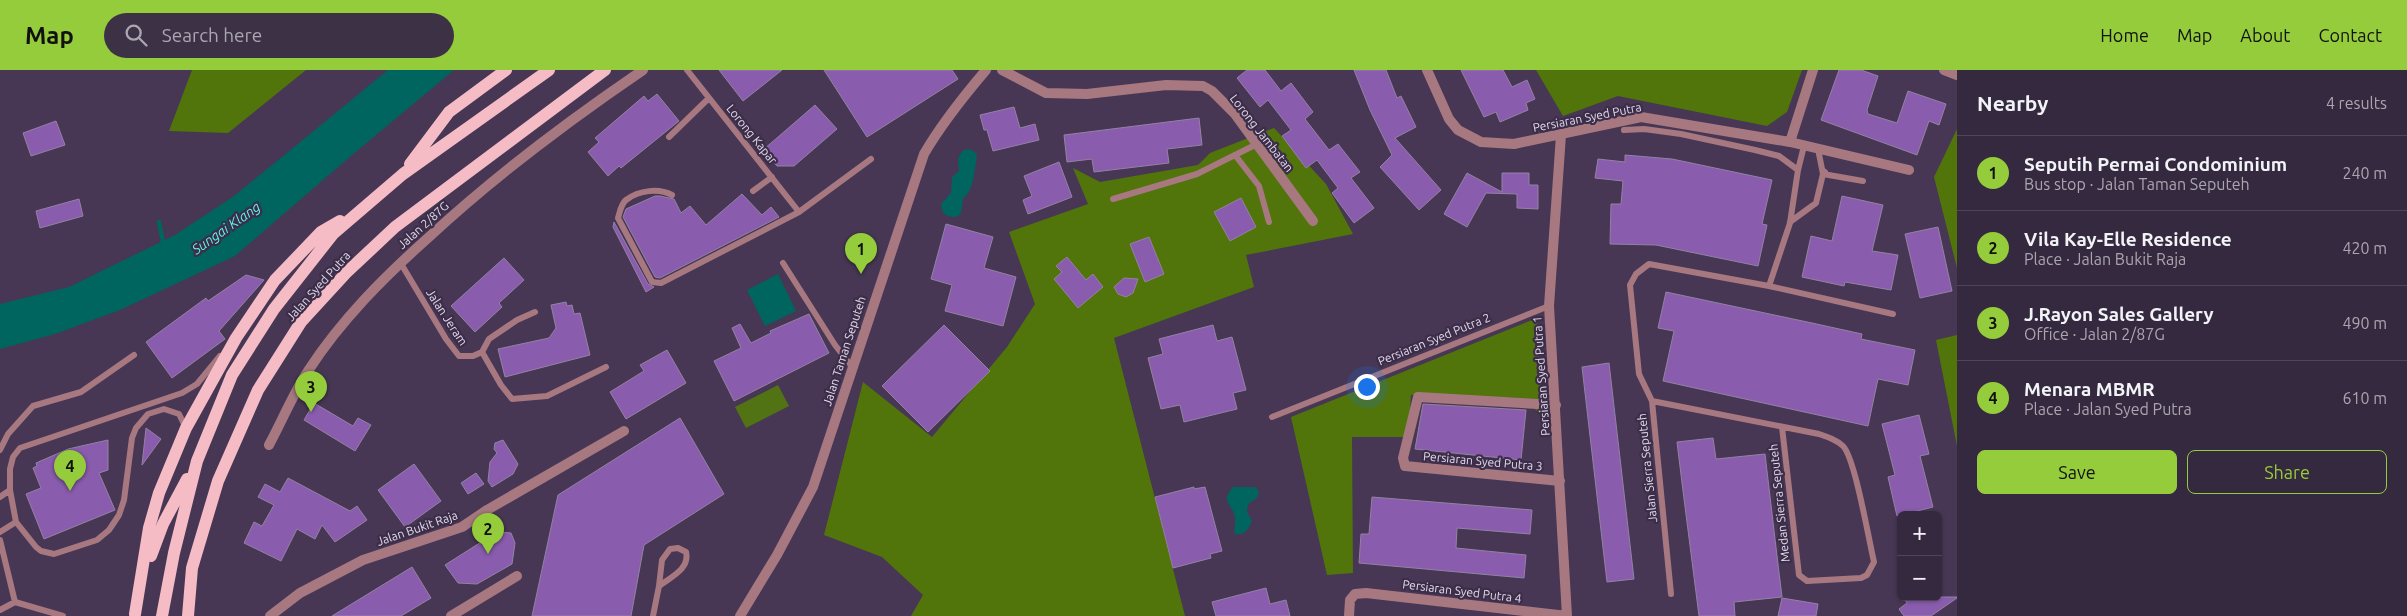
<!DOCTYPE html>
<html lang="en">
<head>
<meta charset="utf-8">
<style>
  :root { --surface:#35293f; --page:#3d3146; --text:#f1f3f6; --muted:#aaa6b0; --line:#4f4559; --accent:#95cc3b }
  body { margin:0; font-family:Ubuntu,sans-serif; background:var(--page); color:var(--text) }
  .controls { position:absolute; right:15px; bottom:15px; display:grid; overflow:hidden; border-radius:8px; box-shadow:0 1px 4px #0004 }
  .controls button { width:45px; height:45px; display:grid; place-items:center; padding:0; border:0; border-bottom:1px solid var(--line); background:var(--surface); color:var(--text); font:25px sans-serif }
  .you { position:absolute; left:1366px; top:316px; width:18px; height:18px; margin:-12px; border:4px solid #fff; border-radius:50%; background:#1a73e8; box-shadow:0 0 0 8px #1a73e833 }
  .badge { display:grid; place-items:center; width:32px; height:32px; border-radius:50%; background:var(--accent); color:#111; font-size:16px; font-weight:700 }
  .pin { position:absolute; translate:-50% -41px; filter:drop-shadow(0 1px 2px #0008) }
  .pin::after { content:''; position:absolute; top:26px; width:18px; height:15px; background:inherit; clip-path:polygon(0 0,100% 0,50% 100%) }
  .list { margin:0; padding:0; list-style:none }
  h2 { display:flex; justify-content:space-between; align-items:center; height:65px; margin:0; padding:0 20px; font-size:21px }
  h2 small { font-size:16px; font-weight:400; color:var(--muted) }
  .list li { display:grid; grid-template-columns:32px 1fr auto; gap:15px; align-items:center; box-sizing:border-box; height:75px; padding:0 20px; border-top:1px solid var(--line) }
  .list b { display:block; font-size:19px; white-space:nowrap }
  .list p { margin:0; font-size:16px; white-space:nowrap; color:var(--muted) }
  .list em { font-size:16px; font-style:normal; color:var(--muted) }
  .actions { display:flex; gap:10px; padding:15px 20px }
  .actions a { flex:1; padding:11px 0; border:1px solid var(--accent); border-radius:8px; text-align:center; font-size:18px; color:var(--accent) }
  .actions .main { background:var(--accent); color:#111 }
  .icon { flex:none; width:28px; height:28px; fill:none; stroke:currentColor; stroke-width:2; stroke-linecap:round; stroke-linejoin:round }
  .map { position:relative; flex:none; width:1957px; height:546px; overflow:hidden }
  header { display:flex; align-items:center; gap:30px; box-sizing:border-box; height:70px; padding:0 25px; background:var(--accent); color:#111 }
  header strong { font-size:24px }
  nav { display:flex; gap:28px; margin-inline-start:auto; font-size:18px }
  .search { width:350px; height:45px; background:var(--page); display:flex; align-items:center; gap:12px; box-sizing:border-box; padding:0 18px; border-radius:28px; color:var(--muted); font-size:19px }
  main { display:flex }
  aside { flex:1; background:var(--surface) }
  .map>svg:first-child { display:block }
  .green { fill:#517314 }
  .forest { fill:#51750a }
  .water { fill:#00645f }
  .lines { fill:none; stroke-linecap:round; stroke-linejoin:round }
  .stream { stroke:#00645f; stroke-width:4.5 }
  .building { fill:#8a5cae; stroke:#9382a2 }
  .service { stroke:#a77880; stroke-width:6 }
  .minor { stroke:#a77880; stroke-width:10 }
  .tertiary { stroke:#a77880; stroke-width:10 }
  .primary { stroke:#f6bcc5; stroke-width:12 }
  .labels { text-anchor:middle; dominant-baseline:central; stroke-width:4.5; stroke-linejoin:round; paint-order:stroke }
  .street-label { font-size:12px; fill:#e3daec; stroke:#3c2d49 }
  .water-label { font-size:14px; font-style:italic; fill:#5bf4e9; stroke:#3c2d49 }
</style>
</head>
<body>
<header>
<strong>Map</strong>
<div class="search"><svg class="icon" aria-label="search" viewBox="0 0 24 24"><circle cx="10" cy="10" r="6"/><path d="M15 15l6 6"/></svg>Search here</div>
<nav><a>Home</a><a>Map</a><a>About</a><a>Contact</a></nav>
</header>
<main>
<div class="map">
<svg width="1957" height="546" viewBox="0 0 1957 546">
  <rect width="100%" height="100%" fill="#473754"/>
  <path class="green" d="M778,315L789,336L746,358L735,337Z"/>
  <path class="forest" d="M192,0H306L228,63L169,61Z
    M1536,0H1802L1787,42L1767,56L1618,26L1563,46Z
    M1274,58L1326,114L1353,164L1246,185L1254,217L1114,268L1185,546H911L923,525L882,487L824,465L863,312L932,367L1007,277L1035,234L1009,162L1088,134L1073,98L1100,112L1198,95L1210,83Z
    M1957,59V198L1934,107Z
    M1537,248L1543,347L1524,328L1411,325L1408,367H1352L1353,503L1327,505L1291,347Z
    M1957,265V376L1936,270Z"/>
  <path class="water" d="M388,0H454L352,85L235,186L120,240L55,264L0,279V234L69,217L175,165L234,126Z
    M970,79L977,84C976,93 974,111 970,119C969,123 965,126 963,129C961,137 964,151 949,146C943,145 942,140 941,134L951,123L952,107L959,101L958,89L963,80Z
    M778,204L796,241L765,256L747,220Z
    M1233,417H1256L1259,423L1257,428L1248,434L1247,442L1252,451C1248,460 1245,465 1235,464C1233,459 1236,454 1235,448C1233,433 1219,433 1233,417Z"/>
  <g class="lines">
    <path class="stream" d="M159,152L164,177"/>
  </g>
  <path class="building" d="M719,0H782L743,31Z
    M824,0H952L958,9L867,67Z
    M1247,0H1265L1281,21L1291,13L1313,42L1305,49L1329,80L1338,74L1360,102L1351,108L1374,138L1354,153L1332,123L1338,118L1317,90L1306,98L1282,66L1291,60L1268,30L1260,37L1237,8Z
    M1354,0H1386L1397,28L1401,26L1416,57L1395,68L1441,120L1419,140L1380,97L1392,85L1370,40Z
    M1461,0H1503L1512,17L1527,10L1535,29L1526,33L1528,40L1500,52L1496,42L1484,47Z
    M1839,0H1861L1878,6L1867,40L1868,44L1897,53L1908,21L1946,34L1939,55L1929,51L1917,85L1821,50Z
    M657,24L679,51L621,98L619,96L608,106L588,82L599,72L595,68L644,26L648,31Z
    M815,35L837,59L794,96H777L763,80Z
    M1014,37L1020,58L1035,54L1039,70L993,81L987,60H984L980,45Z
    M1199,48L1202,75L1167,79L1169,93L1094,102L1092,89L1067,92L1064,65Z
    M56,51L65,75L31,86L23,63Z
    M1625,85L1672,89L1772,110L1762,154L1767,155L1758,196L1656,175L1610,174L1611,134H1621L1623,111L1595,108L1598,89L1625,92Z
    M1059,92L1072,127L1028,144L1023,130L1032,126L1024,106Z
    M1467,103L1502,122V103H1529V115H1538V139L1517,138V124L1486,123L1467,157L1444,144Z
    M742,124L762,145L771,137L779,147L660,208L655,207L623,147L626,139L655,126H660L674,129L681,143L690,136L706,155Z
    M1842,126L1883,135L1872,181L1898,185L1891,220L1845,212L1844,216L1802,207L1811,166L1832,171Z
    M1241,128L1256,157L1230,171L1214,142Z
    M79,129L83,146L40,158L36,141Z
    M614,152L648,214L654,217L646,222L613,157Z
    M946,154L993,167L984,198L1016,207L1003,256L945,241L952,215L931,209Z
    M1938,157L1952,221L1920,228L1905,164Z
    M1149,167L1164,204L1145,212L1130,174Z
    M1067,187L1086,210L1093,204L1103,217L1078,238L1054,209L1062,202L1056,196Z
    M504,188L524,210L499,233L502,237L475,262L451,236Z
    M246,205L264,210L219,261L225,269L172,308L146,272L206,228L208,231Z
    M1124,208L1138,209L1133,223L1126,227L1118,224L1114,217Z
    M1666,222L1812,253L1862,264L1861,269L1915,280L1908,315L1878,309L1868,356L1663,311L1674,261L1658,258Z
    M566,232L567,236L572,235L574,244L580,243L590,285L505,307L498,279L549,268L556,258L551,235Z
    M809,244L829,283L734,331L714,291L741,278L732,258L740,254L751,273L771,263L770,261Z
    M944,255L990,301L928,362L882,316Z
    M1213,255L1217,271L1232,267L1246,320L1233,323L1237,339L1184,352L1180,335L1161,339L1148,288L1163,284L1159,269Z
    M667,280L686,313L626,349L610,322L644,301L640,295Z
    M1609,293L1634,509L1607,512L1582,297Z
    M314,333L353,356L358,348L371,355L355,381L304,350Z
    M1423,334L1526,340L1521,390L1415,379Z
    M1919,345L1929,384L1920,386L1933,437L1897,446L1888,407L1895,405L1882,354Z
    M680,348L724,424L644,475L631,546H532L558,425Z
    M146,358L161,369L142,395Z
    M1713,368L1716,389L1765,384L1777,486L1782,527L1734,532L1735,546H1699L1682,413L1677,372Z
    M108,370V400L99,403L115,440L44,469L26,424L41,418L33,398L37,396L36,393L68,379Z
    M503,370L518,394L513,404L492,417L488,411L490,392L497,383L494,379L495,373Z
    M414,394L441,431L405,457L378,420Z
    M476,403L484,414L468,424L461,413Z
    M288,408L350,441L357,436L367,450L335,472L322,455L315,469L297,459L281,491L244,473L254,452L262,456L274,435L258,427L265,414L280,422Z
    M1194,417V419L1205,417L1222,481L1210,484L1211,488L1173,498L1155,427Z
    M1372,427L1532,440L1530,464L1457,458L1456,478L1526,485L1524,508L1359,493L1361,464H1369Z
    M497,462L511,463L515,473L512,494L477,514L458,513L445,495Z
    M412,497L431,528L401,546H332Z
    M1266,518L1270,534L1286,530L1290,546H1216L1212,532Z
    M1903,527H1957V528L1931,546H1904L1899,539L1907,533Z
    M1782,528L1818,534L1816,546H1778Z"/>
  <g class="lines">
    <path class="service" d="M687,0L799,142
      M1624,60L1644,59L1681,64L1755,80L1779,86L1798,100
      M669,67L709,28
      M1235,85L1259,116L1269,152
      M1825,102L1823,104L1863,111
      M753,121L772,107
      M672,125C659,118 639,120 626,130C621,134 620,141 618,148L652,212L661,213L799,142L871,89
      M1113,129L1197,104L1257,74
      M1790,152L1816,133L1823,104L1818,79
      M400,192L446,269L459,286H473L482,282L489,269L517,250L535,242
      M783,193L835,275L853,298
      M1769,216L1790,153L1798,100L1804,76
      M482,282L501,315L512,329L547,326L606,297
      M1652,331L1819,364C1828,367 1837,370 1843,376C1855,388 1869,471 1874,492L1867,505L1861,508L1807,511L1799,505L1782,357
      M1272,347L1549,236
      M186,358L179,344L164,339L148,344L136,358L132,368L124,430L119,445L109,460L97,470L54,484L41,481L36,477L16,452L10,420V399L13,387L20,378L182,323L197,314L220,286
      M0,380L8,364L33,336L81,322L134,285
      M0,427L10,420
      M0,462L16,452
      M0,470L15,532
      M678,478L686,482C690,499 671,507 659,516L662,490L670,479Z
      M1671,524L1652,331L1639,304L1630,215L1636,204L1649,194L1769,216L1893,244
      M0,540L15,532L63,546
      M653,546L659,516"/>
    <path class="minor" d="M1002,0L1046,23L1087,24L1166,15L1203,16L1212,21L1235,44L1313,151
      M1427,0L1449,49L1458,60L1481,72L1514,74L1641,47L1790,72L1909,100
      M1944,0L1957,5
      M1561,65L1549,236L1567,546
      M1790,72L1813,0
      M1556,335L1418,327L1403,388L1405,396L1560,411
      M269,375C282,351 293,324 308,301C341,250 384,207 429,167C496,105 568,51 643,0
      M270,546L300,523L363,490L462,457L487,440L624,361
      M451,546L517,506
      M1349,546L1350,530L1355,524L1366,523L1567,546"/>
    <path class="tertiary" d="M740,546L777,485L813,417L924,84C942,53 963,27 986,0"/>
    <path class="primary" d="M410,94L449,42L506,0
      M151,486L163,454L187,409
      M135,544L149,458L159,423L186,358L236,268L275,210L321,162L340,151
      M162,546L174,483L197,391L232,305L274,239L333,164L403,104L549,0
      M188,546L192,498L218,411L258,320L301,252L346,203L395,157L605,0"/>
  </g>
  <g class="labels">
    <g class="street-label">
      <text transform="translate(1587 47) rotate(-11)">Persiaran Syed Putra</text>
      <text transform="translate(1262 63) rotate(52)">Lorong Jambatan</text>
      <text transform="translate(752 64) rotate(51)">Lorong Kapar</text>
      <text transform="translate(423 155) rotate(-42)">Jalan 2/87G</text>
      <text transform="translate(318 216) rotate(-48)">Jalan Syed Putra</text>
      <text transform="translate(447 247) rotate(57)">Jalan Jeram</text>
      <text transform="translate(1434 269) rotate(-22)">Persiaran Syed Putra 2</text>
      <text transform="translate(844 281) rotate(-72)">Jalan Taman Seputeh</text>
      <text transform="translate(1541 306) rotate(-94)">Persiaran Syed Putra 1</text>
      <text transform="translate(1483 391) rotate(5)">Persiaran Syed Putra 3</text>
      <text transform="translate(1647 398) rotate(-96)">Jalan Sierra Seputeh</text>
      <text transform="translate(1779 433) rotate(-96)">Medan Sierra Seputeh</text>
      <text transform="translate(417 458) rotate(-19)">Jalan Bukit Raja</text>
      <text transform="translate(1462 521) rotate(7)">Persiaran Syed Putra 4</text>
    </g>
    <g class="water-label">
      <text transform="translate(226 158) rotate(-35)">Sungai Klang</text>
    </g>
  </g>
</svg>
<div class="controls">
<button>+</button>
<button>−</button>
</div>
<div class="you"></div>
<div class="pin badge" style="left:861px;top:204px">1</div>
<div class="pin badge" style="left:488px;top:484px">2</div>
<div class="pin badge" style="left:311px;top:342px">3</div>
<div class="pin badge" style="left:70px;top:421px">4</div>
</div>
<aside>
<h2>Nearby<small>4 results</small></h2>
<ul class="list">
<li><span class="badge">1</span><div><b>Seputih Permai Condominium</b><p>Bus stop · Jalan Taman Seputeh</p></div><em>240 m</em></li>
<li><span class="badge">2</span><div><b>Vila Kay-Elle Residence</b><p>Place · Jalan Bukit Raja</p></div><em>420 m</em></li>
<li><span class="badge">3</span><div><b>J.Rayon Sales Gallery</b><p>Office · Jalan 2/87G</p></div><em>490 m</em></li>
<li><span class="badge">4</span><div><b>Menara MBMR</b><p>Place · Jalan Syed Putra</p></div><em>610 m</em></li>
</ul>
<div class="actions"><a class="main">Save</a><a>Share</a></div>
</aside>
</main>
</body>
</html>
